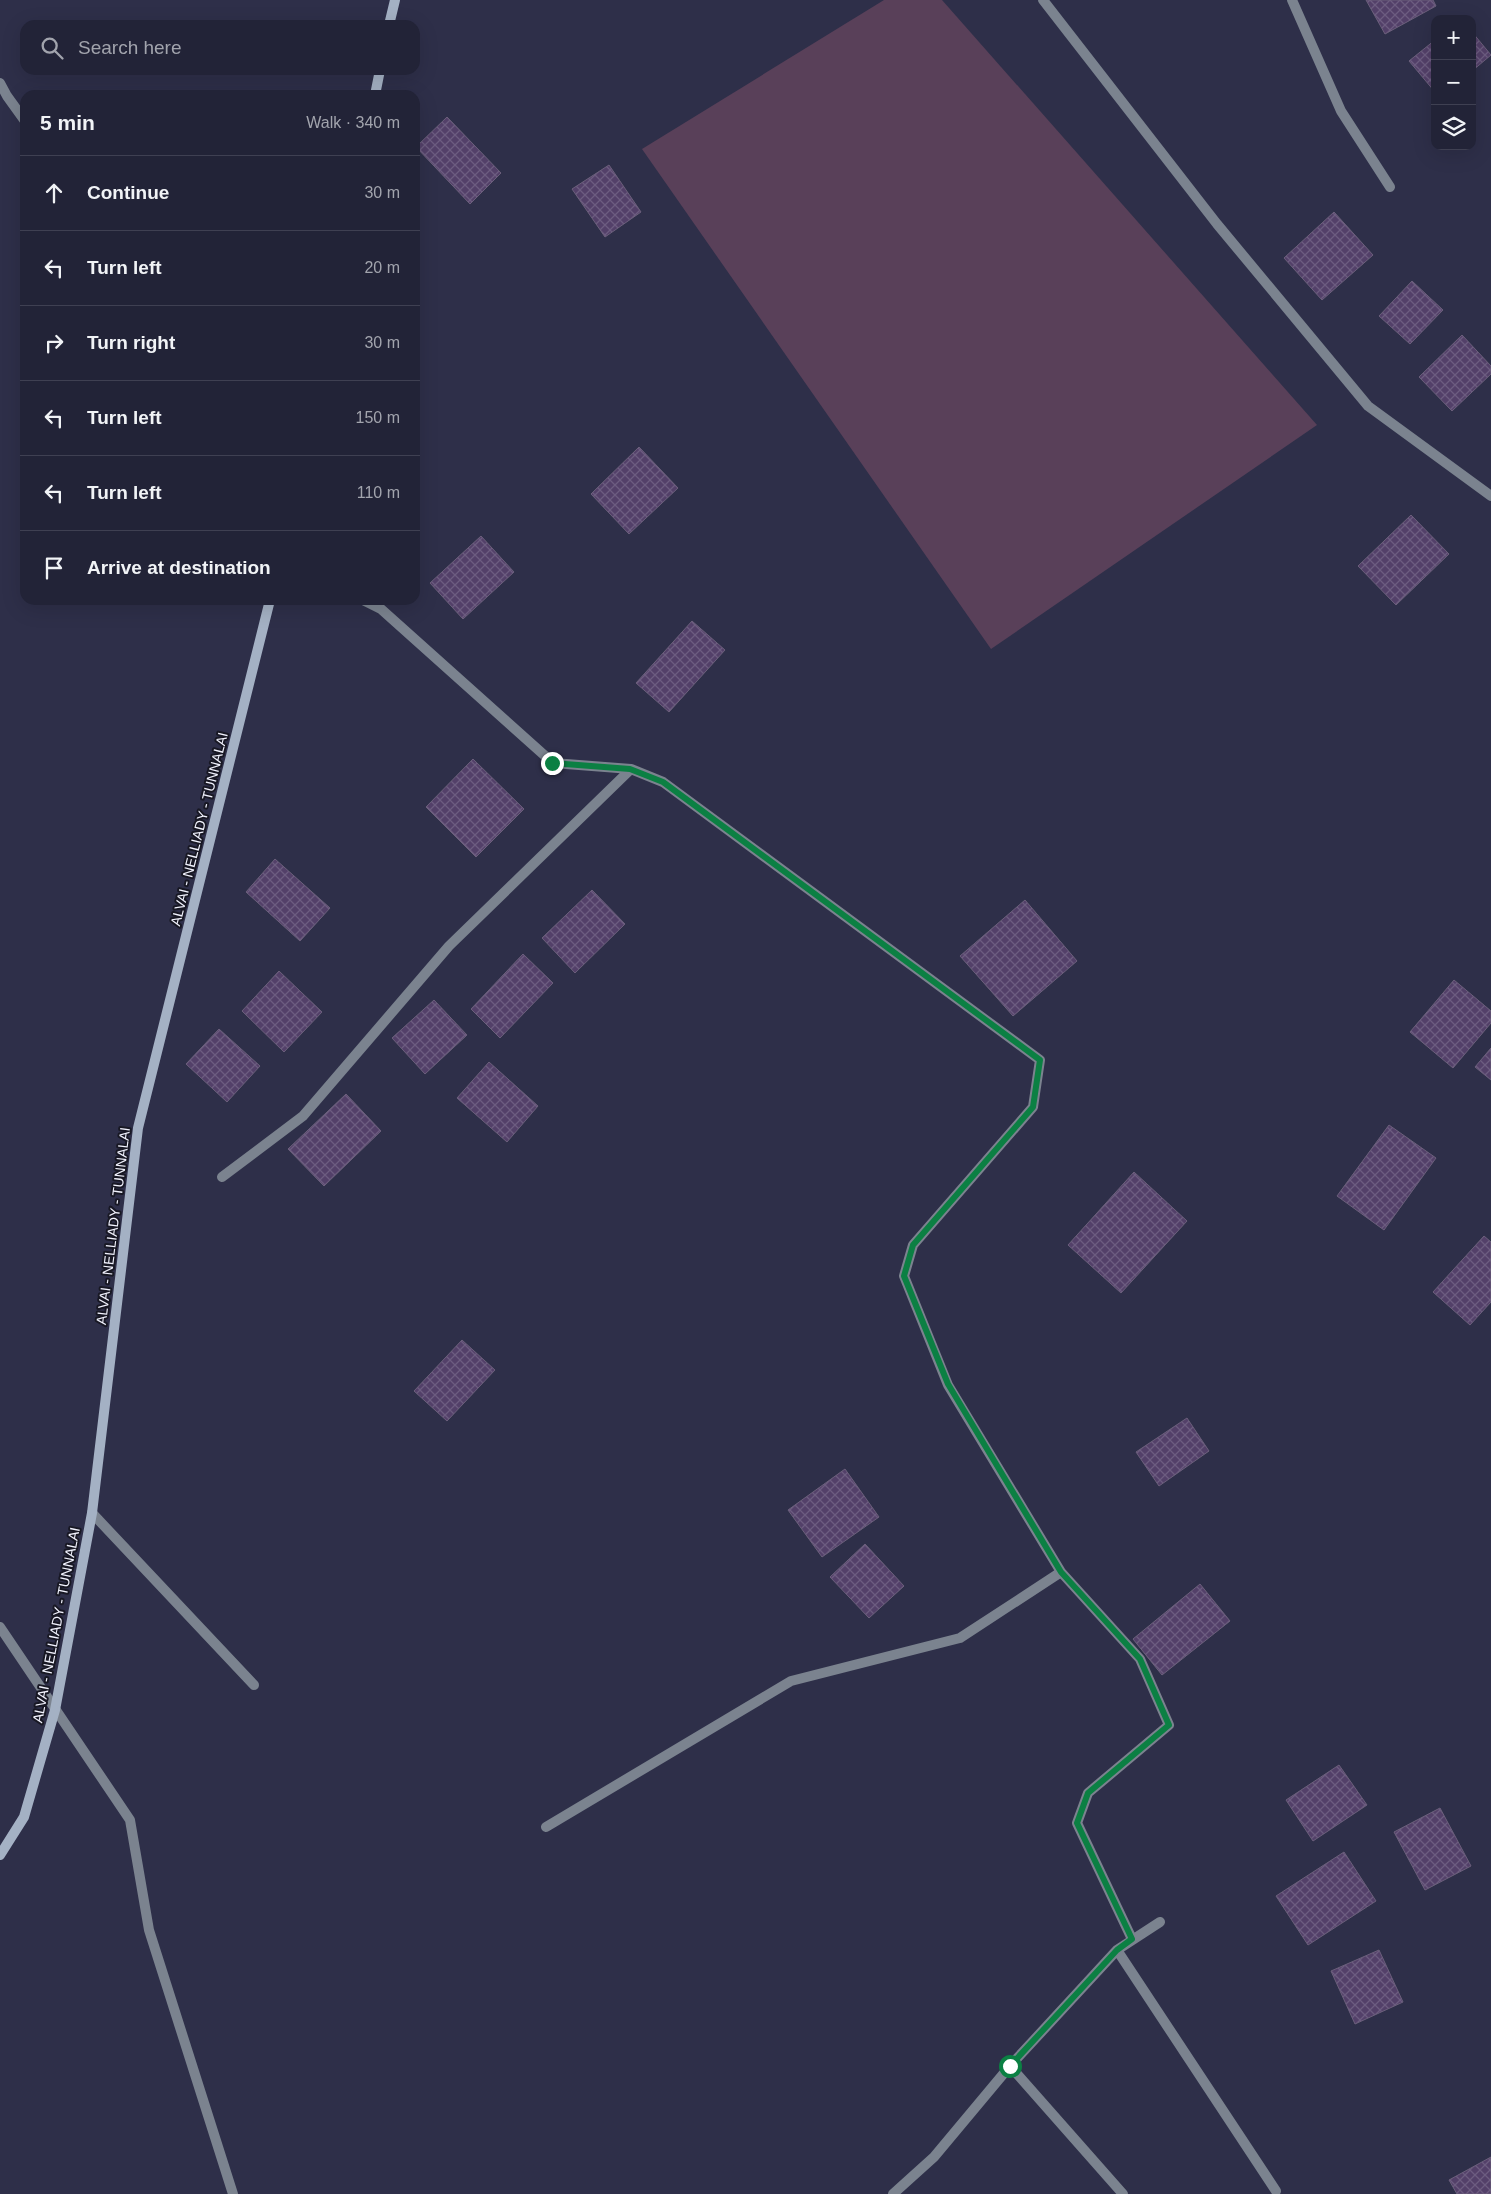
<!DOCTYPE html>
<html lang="en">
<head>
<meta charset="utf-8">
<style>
  :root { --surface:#222337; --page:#2a2b3f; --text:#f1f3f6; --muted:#a2a4ad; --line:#3f4052 }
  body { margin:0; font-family:Helvetica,sans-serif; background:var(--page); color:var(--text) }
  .controls { position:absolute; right:15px; top:15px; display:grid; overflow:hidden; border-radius:10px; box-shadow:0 5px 20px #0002 }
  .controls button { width:45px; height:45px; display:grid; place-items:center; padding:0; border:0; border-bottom:1px solid var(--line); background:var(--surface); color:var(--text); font:25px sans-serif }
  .stop { position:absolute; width:15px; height:15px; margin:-11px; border:4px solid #0b8043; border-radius:50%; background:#fff }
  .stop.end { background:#0b8043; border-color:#fff; box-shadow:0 1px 5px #0008 }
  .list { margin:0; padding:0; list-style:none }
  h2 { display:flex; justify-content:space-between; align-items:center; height:65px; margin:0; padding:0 20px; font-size:21px }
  h2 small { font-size:16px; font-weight:400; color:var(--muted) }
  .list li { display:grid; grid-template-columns:32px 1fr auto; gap:15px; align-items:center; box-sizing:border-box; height:75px; padding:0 20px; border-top:1px solid var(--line) }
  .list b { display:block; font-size:19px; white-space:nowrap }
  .list em { font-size:16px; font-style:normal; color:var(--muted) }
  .icon { flex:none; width:28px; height:28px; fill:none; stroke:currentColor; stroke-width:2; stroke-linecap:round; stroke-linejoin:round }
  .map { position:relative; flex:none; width:1491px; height:2194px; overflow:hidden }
  .search { position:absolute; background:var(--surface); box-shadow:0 5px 20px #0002; left:20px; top:20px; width:400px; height:55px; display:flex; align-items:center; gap:12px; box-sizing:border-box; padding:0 18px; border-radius:15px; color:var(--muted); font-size:19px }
  .panel { position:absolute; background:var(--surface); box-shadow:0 5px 20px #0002; left:20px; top:90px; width:400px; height:515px; border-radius:15px }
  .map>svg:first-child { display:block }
  .pitch { fill:#594059 }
  .building { fill:url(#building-cross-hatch); stroke:#6b5f7b }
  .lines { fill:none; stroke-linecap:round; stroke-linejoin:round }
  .minor { stroke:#7b838f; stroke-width:10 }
  .secondary { stroke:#a4b1c4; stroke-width:10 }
  .route { stroke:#0b8043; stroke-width:6 }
  .labels { text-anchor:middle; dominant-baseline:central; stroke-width:4; stroke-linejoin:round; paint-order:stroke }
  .street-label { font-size:14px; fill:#f2f3fe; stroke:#181824 }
</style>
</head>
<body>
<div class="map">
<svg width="1491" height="2194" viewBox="0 0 1491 2194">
  <defs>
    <pattern id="building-cross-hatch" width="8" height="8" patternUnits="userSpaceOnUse" patternTransform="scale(1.25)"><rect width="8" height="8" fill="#534069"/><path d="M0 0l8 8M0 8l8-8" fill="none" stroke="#6c5c80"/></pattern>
  </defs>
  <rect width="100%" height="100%" fill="#2e2f49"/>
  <path class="pitch" d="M884,0H942L1317,425L991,649L642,149Z"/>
  <path class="building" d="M1366,0H1433L1436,6L1385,34Z
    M1472,32L1491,55L1472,71Z
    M1435,40V92L1409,61Z
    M447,117L501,173L470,204L416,147Z
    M609,165L641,212L605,237L572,189Z
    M1334,212L1373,255L1322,300L1284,258Z
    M1412,281L1443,310L1410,344L1379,316Z
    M1462,335L1491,366V374L1452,411L1419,377Z
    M639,447L678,488L629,534L591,494Z
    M1411,515L1449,554L1396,605L1358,566Z
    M481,536L514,572L463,619L430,583Z
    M692,621L725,650L669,712L636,683Z
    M473,759L524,809L476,857L426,807Z
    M275,859L330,908L300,941L246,892Z
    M592,890L625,924L575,973L542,938Z
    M1025,900L1077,961L1013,1016L960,956Z
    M523,954L553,983L500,1038L471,1009Z
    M279,971L322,1012L284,1052L242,1011Z
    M1454,980L1491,1011V1023L1453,1068L1410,1032Z
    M434,1000L467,1035L425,1074L392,1038Z
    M219,1029L260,1066L227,1102L186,1064Z
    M1491,1048V1080L1475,1067Z
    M489,1062L538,1106L507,1142L457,1098Z
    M346,1094L381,1131L324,1186L288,1149Z
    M1389,1125L1436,1158L1384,1230L1337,1196Z
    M1134,1172L1187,1221L1121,1293L1068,1245Z
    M1484,1236L1491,1242V1302L1470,1325L1433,1292Z
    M462,1340L495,1370L447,1421L414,1391Z
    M1187,1418L1209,1451L1159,1486L1136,1452Z
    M845,1469L879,1517L822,1557L788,1510Z
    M865,1544L904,1586L869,1618L830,1577Z
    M1200,1584L1230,1621L1162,1675L1133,1639Z
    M1339,1765L1367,1805L1313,1841L1286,1800Z
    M1440,1808L1471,1866L1425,1890L1394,1832Z
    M1344,1852L1376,1901L1308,1945L1276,1896Z
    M1379,1950L1403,2002L1355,2024L1331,1971Z
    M1491,2157V2194H1457L1449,2180Z"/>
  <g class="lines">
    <path class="minor" d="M1043,0L1217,224L1368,406L1491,496
      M1292,0L1341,111L1390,187
      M0,83L7,96L25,121
      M363,600L381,609L553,763L631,769L663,782L1040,1060L1033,1107L913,1245L904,1276L948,1385L1061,1572L1140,1659L1169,1725L1088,1793L1077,1823L1132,1939
      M222,1177L303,1116L449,946L631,769
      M92,1513L254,1685
      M0,1627L130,1820L149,1930L233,2194
      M546,1827L791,1681L960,1638L1061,1572
      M1117,1950L1276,2191
      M1010,2066L1123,2194
      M893,2194L934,2157L1010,2066L1117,1950L1160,1922"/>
    <path class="secondary" d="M389,25L395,0
      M375,95L380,70
      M0,1855L24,1817L55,1710L92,1513L138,1128L270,600"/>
  </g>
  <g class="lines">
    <path class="route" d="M552,763L630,769L663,782L1040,1060L1033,1107L913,1245L904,1276L948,1384L1061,1572L1140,1659L1169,1725L1088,1793L1077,1823L1132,1939L1117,1950L1010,2066"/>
  </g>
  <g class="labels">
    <g class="street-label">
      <text transform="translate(199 829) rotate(-76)">ALVAI - NELLIADY - TUNNALAI</text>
      <text transform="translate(113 1226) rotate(-83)">ALVAI - NELLIADY - TUNNALAI</text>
      <text transform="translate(56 1625) rotate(-79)">ALVAI - NELLIADY - TUNNALAI</text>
    </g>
  </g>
</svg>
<div class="controls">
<button>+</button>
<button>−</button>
<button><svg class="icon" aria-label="layers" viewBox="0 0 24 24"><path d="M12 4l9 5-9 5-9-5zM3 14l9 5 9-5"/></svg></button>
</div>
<div class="stop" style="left:1010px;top:2066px"></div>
<div class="stop end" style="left:552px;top:763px"></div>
<div class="search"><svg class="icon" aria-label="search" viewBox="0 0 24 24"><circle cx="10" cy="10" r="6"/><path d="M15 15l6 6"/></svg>Search here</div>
<section class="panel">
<h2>5 min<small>Walk · 340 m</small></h2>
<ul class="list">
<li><svg class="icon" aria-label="ahead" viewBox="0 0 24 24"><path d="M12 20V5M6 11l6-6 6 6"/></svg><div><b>Continue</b></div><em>30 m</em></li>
<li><svg class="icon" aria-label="left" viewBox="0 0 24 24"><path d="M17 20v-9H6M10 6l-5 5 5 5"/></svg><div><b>Turn left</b></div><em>20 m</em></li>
<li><svg class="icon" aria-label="right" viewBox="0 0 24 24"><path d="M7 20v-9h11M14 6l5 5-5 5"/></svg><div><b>Turn right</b></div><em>30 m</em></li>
<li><svg class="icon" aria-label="left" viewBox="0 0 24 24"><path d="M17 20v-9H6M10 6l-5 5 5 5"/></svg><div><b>Turn left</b></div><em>150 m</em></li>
<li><svg class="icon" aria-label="left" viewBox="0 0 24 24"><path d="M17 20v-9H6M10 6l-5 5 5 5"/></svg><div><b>Turn left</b></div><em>110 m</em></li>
<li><svg class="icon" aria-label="arrive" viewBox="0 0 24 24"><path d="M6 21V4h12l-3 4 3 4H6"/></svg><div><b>Arrive at destination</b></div></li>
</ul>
</section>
</div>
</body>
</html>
